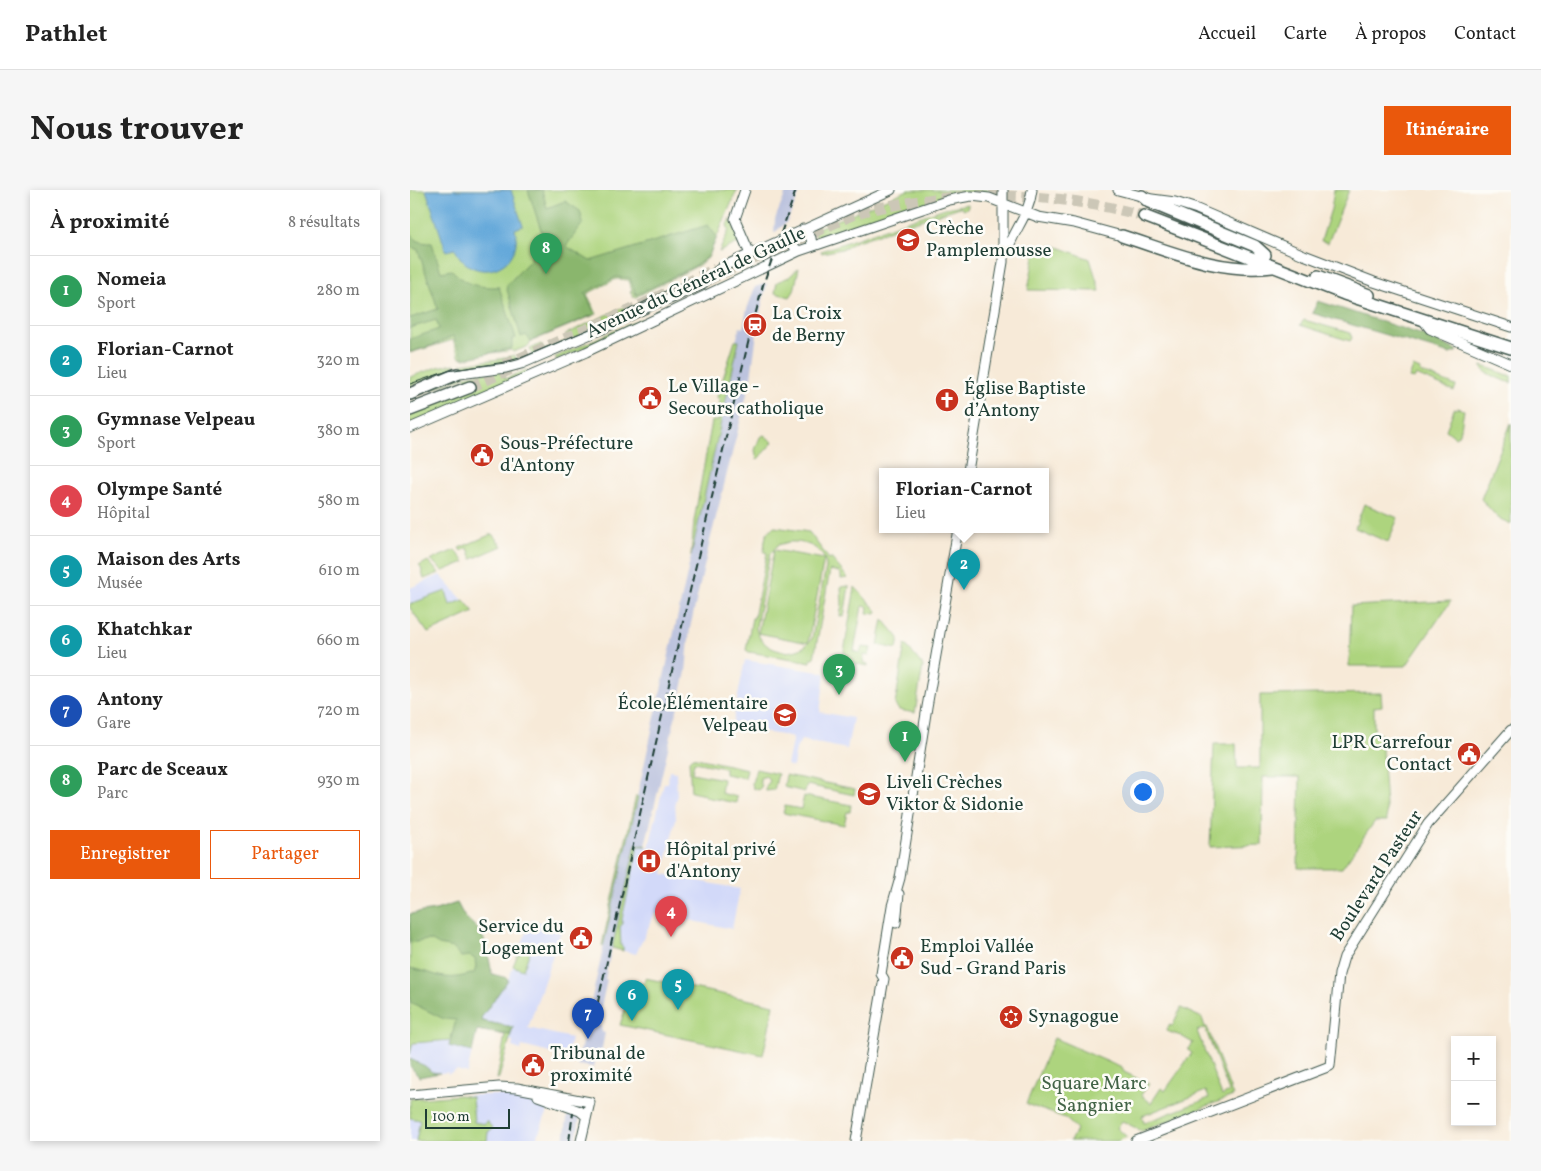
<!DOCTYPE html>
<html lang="fr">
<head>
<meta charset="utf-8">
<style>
  :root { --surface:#fff; --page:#f6f6f6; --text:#222; --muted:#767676; --line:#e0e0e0; --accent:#ea580c }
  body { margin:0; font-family:Vollkorn,serif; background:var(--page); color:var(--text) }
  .controls { position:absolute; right:15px; bottom:15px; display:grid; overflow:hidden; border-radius:0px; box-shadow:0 2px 8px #0003 }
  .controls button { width:45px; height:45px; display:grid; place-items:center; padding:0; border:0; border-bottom:1px solid var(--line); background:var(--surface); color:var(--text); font:25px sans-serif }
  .scale { position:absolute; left:15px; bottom:12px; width:85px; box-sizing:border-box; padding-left:5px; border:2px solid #1f3d34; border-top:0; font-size:14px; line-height:18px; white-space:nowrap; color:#1f3d34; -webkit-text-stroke:4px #fdfcf7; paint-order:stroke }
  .you { position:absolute; left:732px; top:601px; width:18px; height:18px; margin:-12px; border:4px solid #fff; border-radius:50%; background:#1a73e8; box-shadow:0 0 0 8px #1a73e833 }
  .badge { display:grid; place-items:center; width:32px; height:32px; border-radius:50%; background:var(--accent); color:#fff; font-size:16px; font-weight:700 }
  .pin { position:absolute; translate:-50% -41px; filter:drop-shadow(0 1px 2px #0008) }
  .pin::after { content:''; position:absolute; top:26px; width:18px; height:15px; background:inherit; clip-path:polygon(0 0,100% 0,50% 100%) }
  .popup { position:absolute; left:469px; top:278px; width:170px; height:65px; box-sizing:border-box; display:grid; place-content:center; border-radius:0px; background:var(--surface); filter:drop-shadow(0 1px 4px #0005); font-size:16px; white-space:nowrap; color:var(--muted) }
  .popup b { font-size:19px; color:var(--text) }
  .popup::after { content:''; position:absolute; left:50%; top:100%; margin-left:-10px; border:10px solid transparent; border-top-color:var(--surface) }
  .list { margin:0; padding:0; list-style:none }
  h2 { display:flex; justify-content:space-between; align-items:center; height:65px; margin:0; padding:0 20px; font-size:21px }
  h2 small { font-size:16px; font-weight:400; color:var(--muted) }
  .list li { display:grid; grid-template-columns:32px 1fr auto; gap:15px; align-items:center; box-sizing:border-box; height:70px; padding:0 20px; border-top:1px solid var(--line) }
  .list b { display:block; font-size:19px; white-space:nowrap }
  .list p { margin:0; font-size:16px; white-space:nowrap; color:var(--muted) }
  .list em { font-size:16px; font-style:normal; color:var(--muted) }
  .actions { display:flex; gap:10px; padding:15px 20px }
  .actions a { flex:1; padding:11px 0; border:1px solid var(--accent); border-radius:0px; text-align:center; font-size:18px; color:var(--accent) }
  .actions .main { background:var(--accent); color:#fff }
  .map { position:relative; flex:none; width:1101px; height:951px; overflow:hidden; border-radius:0px }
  header { display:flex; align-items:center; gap:30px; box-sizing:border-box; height:70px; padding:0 25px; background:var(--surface); border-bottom:1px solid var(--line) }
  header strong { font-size:24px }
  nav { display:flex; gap:28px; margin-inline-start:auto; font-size:18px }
  .intro { display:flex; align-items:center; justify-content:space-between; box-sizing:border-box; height:120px; padding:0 30px }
  h1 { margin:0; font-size:35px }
  .button { padding:12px 22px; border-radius:0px; background:var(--accent); color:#fff; font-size:18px; font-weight:700 }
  main { display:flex; gap:30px; padding:0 30px }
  aside { flex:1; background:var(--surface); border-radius:0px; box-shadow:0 2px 8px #0003 }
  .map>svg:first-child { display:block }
  .built { fill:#d2d9f9 }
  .industrial { fill:#bcc3de }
  .green { fill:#add47e; stroke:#668859; fill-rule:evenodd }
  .forest { fill:#8ab66d; stroke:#547a50 }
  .water { fill:#65a9da; stroke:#427387 }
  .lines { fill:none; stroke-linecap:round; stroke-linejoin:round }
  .motorway-tunnel { stroke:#ccc7b7; stroke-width:11; stroke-dasharray:11 5.5; stroke-linecap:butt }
  .secondary-casing { stroke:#3f574d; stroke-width:11 }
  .primary-casing { stroke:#3f574d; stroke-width:11 }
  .motorway-casing { stroke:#3f574d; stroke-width:14 }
  .secondary { stroke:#fff; stroke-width:9 }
  .primary { stroke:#fff; stroke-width:9 }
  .motorway { stroke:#fff; stroke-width:11 }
  .tram { stroke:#1f3d34; stroke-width:1 }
  .rail { stroke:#1f3d34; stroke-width:2; stroke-dasharray:8 4; stroke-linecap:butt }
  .labels { text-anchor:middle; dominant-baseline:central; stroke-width:5; stroke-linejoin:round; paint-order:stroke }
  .poi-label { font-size:19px; fill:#1f3d34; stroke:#fdfcf7; text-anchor:start }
  .street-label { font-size:19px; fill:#1f3d34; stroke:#fdfcf7 }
  .park-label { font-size:19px; fill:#426346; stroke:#fdfcf7 }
</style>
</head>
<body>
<header>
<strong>Pathlet</strong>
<nav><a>Accueil</a><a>Carte</a><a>À propos</a><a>Contact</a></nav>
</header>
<div class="intro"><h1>Nous trouver</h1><a class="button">Itinéraire</a></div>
<main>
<aside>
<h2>À proximité<small>8 résultats</small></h2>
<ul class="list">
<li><span class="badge" style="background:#2e9e5b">1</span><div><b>Nomeia</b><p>Sport</p></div><em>280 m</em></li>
<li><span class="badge" style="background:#0f9aa8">2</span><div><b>Florian-Carnot</b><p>Lieu</p></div><em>320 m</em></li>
<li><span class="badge" style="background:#2e9e5b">3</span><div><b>Gymnase Velpeau</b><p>Sport</p></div><em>380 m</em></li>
<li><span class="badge" style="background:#e0444e">4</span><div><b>Olympe Santé</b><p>Hôpital</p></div><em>580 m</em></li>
<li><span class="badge" style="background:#0f9aa8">5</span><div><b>Maison des Arts</b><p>Musée</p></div><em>610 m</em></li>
<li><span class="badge" style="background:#0f9aa8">6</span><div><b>Khatchkar</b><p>Lieu</p></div><em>660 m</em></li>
<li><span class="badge" style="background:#1a4fb4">7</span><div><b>Antony</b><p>Gare</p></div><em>720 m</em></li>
<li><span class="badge" style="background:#2e9e5b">8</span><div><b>Parc de Sceaux</b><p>Parc</p></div><em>930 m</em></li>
</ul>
<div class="actions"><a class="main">Enregistrer</a><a>Partager</a></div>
</aside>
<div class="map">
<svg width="1101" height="951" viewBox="0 0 1101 951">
  <rect width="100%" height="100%" fill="#fdfcf7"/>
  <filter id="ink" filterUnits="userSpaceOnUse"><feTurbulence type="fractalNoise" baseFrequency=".02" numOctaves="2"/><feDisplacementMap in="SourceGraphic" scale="10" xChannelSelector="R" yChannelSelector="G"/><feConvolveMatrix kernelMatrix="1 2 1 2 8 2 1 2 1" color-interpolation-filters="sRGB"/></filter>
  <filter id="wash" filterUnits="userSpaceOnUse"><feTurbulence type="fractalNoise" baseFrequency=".0096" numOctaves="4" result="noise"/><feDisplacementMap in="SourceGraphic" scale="20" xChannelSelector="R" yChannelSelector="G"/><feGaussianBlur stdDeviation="1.12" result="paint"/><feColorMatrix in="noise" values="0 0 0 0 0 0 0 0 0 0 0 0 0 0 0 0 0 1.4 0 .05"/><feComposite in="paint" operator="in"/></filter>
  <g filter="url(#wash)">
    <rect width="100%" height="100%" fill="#f7ead8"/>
    <path class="built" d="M30,385L64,422L18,443L0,418V398Z
      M335,470L415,483L410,522L443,528L437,559L391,550L386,559L383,577L377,575L383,547L322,536Z
      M259,581L266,582L267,610H265L266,629L253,684L330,699L322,739L245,723L226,764L202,758L226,654L239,657L254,593H258Z
      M121,730L150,737L149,740L151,741L118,838L161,848L157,867L112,856L111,860L102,857L103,851L99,850L102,837L72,831L71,827L98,790Z
      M67,841L57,883L47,880L38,884L37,882L9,887L0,876V854L41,850Z
      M50,905H89L111,908L135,914L138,919L126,951H0V909Z"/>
    <path class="industrial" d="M377,0H391L377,32L364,43L365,29Z
      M357,93L349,128L341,188L300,351L280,438L276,482L235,656L226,654L199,770L195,789L197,790L189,826V835L191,836L192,842L195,843L190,868L187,867L183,878L182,877L167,875L329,152L326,151L330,137L333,138L337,119L345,97Z
      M158,922L167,924L170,926L166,951H154Z"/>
    <path class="green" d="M0,0H327L298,68L289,75L224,108L220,102L222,101L219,90L206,89L177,104L187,124L120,152L119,156L103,162L101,160C84,164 66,163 50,168L43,150L0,163Z
      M498,0H583L582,3L565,2L543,4L408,50L403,40Z
      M924,0H939L918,53L911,51L921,19Z
      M558,14V17L554,20L550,17L444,52L436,58L412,63L411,61L535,18Z
      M320,28L330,52L309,62L319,40L317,35Z
      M643,55L680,69L690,101L618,100L625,61Z
      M389,78L384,101L380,107L365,103L367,92L379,87Z
      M218,115L222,123L123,166L120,159L131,154L134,160L158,150L156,144Z
      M231,129L233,133L147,170L145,167Z
      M894,130L940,143L942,148L940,151L890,135Z
      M325,151H329L281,366L284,331L302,231H308L309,229L305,226L310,211L307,207Z
      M105,165L108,172L101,174L58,179L51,174L90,169Z
      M45,174L42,181L0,196V187L27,177Z
      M1073,176L1101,186V193C1091,189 1077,186 1071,177Z
      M109,177L94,184L95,189L116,180L118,185L0,235V223L60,197L55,187L0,208L49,187Z
      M1003,177L1010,180V182L1046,196L1044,201L1006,185L1004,189L999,188Z
      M1048,218L1054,220L1050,244L1045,247L1036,240L1044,219Z
      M1101,233V334L1088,328L1071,309Z
      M354,245L363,252L347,270L345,260L350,247Z
      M954,314L988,328L978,352L945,338Z
      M365,337L399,342L419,369L421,368L438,388L431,389V385L429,382L420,380L404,468H401V472L339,462L336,460L342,428H344L357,363L354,362C355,352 354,340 365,337ZM379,352C396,351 415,358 416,377L402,448C389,471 349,463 346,437L360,364L368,355Z
      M82,344L92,356L62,369L58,358L51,361L49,358Z
      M45,360L55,372L33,381L21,370Z
      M364,360L414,369L398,453L348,443Z
      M18,371L29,383L14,389L11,378L9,376Z
      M439,396L434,427L430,426L432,414L431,397Z
      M445,397L467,421L466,424L457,423L458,417L452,416L444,461L450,463L452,457L461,458L459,466L454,465L453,472L458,474V476L436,472L437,465L434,462Z
      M36,401L40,415L54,410L64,422L18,443L0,418V414Z
      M1041,411L996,476H939L941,416Z
      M473,429L489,448L487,459L468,455Z
      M495,454L513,476L505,523L489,520L485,515Z
      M971,503L972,516L964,517V544H971L977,631H965L932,678H888L890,587H853L852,655L800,657L804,554H826L827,578H850V505Z
      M282,567L337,579L335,588L315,584V578L284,572L282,583L313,589L311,603L327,607L326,613L295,607V605L281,602L279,570Z
      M346,579L368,584L364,600L356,601V596L360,591L356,586L350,588V593L352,595L349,600L343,598L342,593Z
      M376,585L445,599L444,605L397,595L395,602L374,597Z
      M226,606L228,607L193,757L192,755Z
      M394,606L441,615L440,622H437L434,635L373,623L375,616L391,619Z
      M226,654L237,656H228L212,729V735L210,736L211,756L213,757V761L202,758Z
      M47,713L54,726L70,742L77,758L85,807L71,827V831L103,837L89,888L87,889L95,845L67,840L41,850L3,853L0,864V724L26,720Z
      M114,756L121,759L113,780L103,776L108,764L110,765Z
      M235,788L364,815L353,865L210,835L224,791L234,794Z
      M771,818L792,828L795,837H797L823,906L732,941L712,931L707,938L717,947L707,951H660L667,939L655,928L616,914L644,848L712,878L714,882L739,894L731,905L741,913L751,898L755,901L782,863L778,860L783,853L771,846L756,841L759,835L762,836ZM795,838L819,902L812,906L787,841ZM796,901L799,908L734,933L732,926Z
      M50,905L62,907L64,932L75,934L76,931L83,938L78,942L77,951H6L10,930L0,928V909Z"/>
    <path class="forest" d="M118,0H132L137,18L155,11L170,21L173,33L156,56L180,71L298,35L307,47L298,67L285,76L226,105L220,88L206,87L175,103L185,124L121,151L116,145L111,147L96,96L121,69L125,52L133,46Z
      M0,40C4,51 10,53 22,53L31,82L42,80C57,96 67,97 89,97L106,148L102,149V158L54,169L43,146L24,155L0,162V149L29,139L26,130L0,138V128L28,119L8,60L0,56Z
      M908,111L1019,147L1048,161L1040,164L902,123Z
      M47,713L54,726L71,742L77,758L82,784L97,788L98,790L71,828L72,831L103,837L100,845L67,840L62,862L39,856L46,830L34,829L0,812V778C30,784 33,793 64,783L66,777L65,769L60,766L51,767L43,758L29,755L22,751L18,750L0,753V724L26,720Z
      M0,869L15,876L22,882L30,883L9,887L0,876Z"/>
    <path class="water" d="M16,0H101L113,36L105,39C115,80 62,97 45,59L36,61Z"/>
  </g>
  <g filter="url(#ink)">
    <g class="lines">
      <path class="motorway-tunnel" d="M298,90C331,74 365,60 398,45C417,37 435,27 454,21C548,0 640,0 734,26
        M94,175L223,119L305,79
        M60,197L106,177"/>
      <g class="secondary-casing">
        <path id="secondary" d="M335,0L325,29L340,64
          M0,905L89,897L107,898L180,912L171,951
          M128,906L170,921L176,926
          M726,951L920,876L929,784L934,767L1018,634L1101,540"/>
      </g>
      <g class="primary-casing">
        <path id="primary" d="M708,0L742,9L765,12L787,19L894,65L964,92L1101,137
          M393,39L401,48L402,56
          M381,44C379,51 383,57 389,61
          M597,62C604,39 619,26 622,0
          M1013,130L1020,139L1101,174
          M42,185L96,178L111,174L190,140L251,111L260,109L291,95L312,77L481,0
          M0,238L176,162L389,61L539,10L561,6L579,8L628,27L664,33L712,46
          M558,281L593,72V0
          M486,733L489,704
          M446,951L473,794L474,789L471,784L482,716L490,688L517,517L548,339"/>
      </g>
      <g class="motorway-casing">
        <path id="motorway" d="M732,6L739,12L845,56L855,65
          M734,26L934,104L1101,158
          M712,46C760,61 810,84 862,77
          M908,86L959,105
          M0,204L47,184
          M0,220L60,197"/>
      </g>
      <use href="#secondary" class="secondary"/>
      <use href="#primary" class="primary"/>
      <use href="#motorway" class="motorway"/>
      <path class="tram" d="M0,194L38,181L95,172L113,167L187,136L279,89"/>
      <path class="rail" d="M185,825L279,405L339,149L353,95L386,0
        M159,951L163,923"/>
    </g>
  </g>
  <defs>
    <g id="school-disc" transform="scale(1.25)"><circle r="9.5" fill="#c8321e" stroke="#fdfcf7"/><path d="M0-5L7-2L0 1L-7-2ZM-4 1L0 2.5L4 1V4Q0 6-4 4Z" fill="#fff"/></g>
    <g id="station-disc" transform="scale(1.25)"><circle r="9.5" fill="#c8321e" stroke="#fdfcf7"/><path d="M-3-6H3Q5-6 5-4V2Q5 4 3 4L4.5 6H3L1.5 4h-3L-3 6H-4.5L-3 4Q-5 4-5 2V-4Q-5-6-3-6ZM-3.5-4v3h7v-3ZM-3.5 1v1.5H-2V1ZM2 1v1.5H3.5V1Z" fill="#fff"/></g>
    <g id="civic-disc" transform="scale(1.25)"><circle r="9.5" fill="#c8321e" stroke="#fdfcf7"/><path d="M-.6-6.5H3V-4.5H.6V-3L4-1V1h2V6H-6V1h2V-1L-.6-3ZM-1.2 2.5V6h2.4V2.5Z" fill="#fff"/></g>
    <g id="church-disc" transform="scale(1.25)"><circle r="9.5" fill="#c8321e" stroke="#fdfcf7"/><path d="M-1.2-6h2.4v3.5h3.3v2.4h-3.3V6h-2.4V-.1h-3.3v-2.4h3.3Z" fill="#fff"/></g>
    <g id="hospital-disc" transform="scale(1.25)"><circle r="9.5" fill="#c8321e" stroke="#fdfcf7"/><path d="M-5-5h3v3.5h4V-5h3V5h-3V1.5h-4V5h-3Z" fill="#fff"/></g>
    <g id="synagogue-disc" transform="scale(1.25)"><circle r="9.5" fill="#c8321e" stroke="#fdfcf7"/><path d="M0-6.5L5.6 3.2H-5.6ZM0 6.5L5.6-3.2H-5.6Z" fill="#fff"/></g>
  </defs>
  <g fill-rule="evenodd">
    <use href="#school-disc" x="498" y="50"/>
    <use href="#station-disc" x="345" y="135"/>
    <use href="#civic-disc" x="240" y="208"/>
    <use href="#church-disc" x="537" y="210"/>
    <use href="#civic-disc" x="72" y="265"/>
    <use href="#school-disc" x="375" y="525"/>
    <use href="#civic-disc" x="1059" y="564"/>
    <use href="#school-disc" x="459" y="604"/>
    <use href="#hospital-disc" x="239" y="671"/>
    <use href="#civic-disc" x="171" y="748"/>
    <use href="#civic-disc" x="492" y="768"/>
    <use href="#synagogue-disc" x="601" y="827"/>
    <use href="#civic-disc" x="123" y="875"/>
  </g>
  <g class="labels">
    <g class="poi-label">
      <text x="516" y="39">Crèche<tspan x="516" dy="22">Pamplemousse</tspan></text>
      <text x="362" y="124">La Croix<tspan x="362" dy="22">de Berny</tspan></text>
      <text x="258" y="197">Le Village -<tspan x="258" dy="22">Secours catholique</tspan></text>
      <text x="554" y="199">Église Baptiste<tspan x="554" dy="22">d’Antony</tspan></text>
      <text x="90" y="254">Sous-Préfecture<tspan x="90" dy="22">d'Antony</tspan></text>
      <text x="358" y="514" text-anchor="end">École Élémentaire<tspan x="358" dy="22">Velpeau</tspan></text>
      <text x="1042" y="553" text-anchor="end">LPR Carrefour<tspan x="1042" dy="22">Contact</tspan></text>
      <text x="476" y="593">Liveli Crèches<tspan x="476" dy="22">Viktor &amp; Sidonie</tspan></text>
      <text x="256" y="660">Hôpital privé<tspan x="256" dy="22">d'Antony</tspan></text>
      <text x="154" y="737" text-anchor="end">Service du<tspan x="154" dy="22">Logement</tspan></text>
      <text x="510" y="757">Emploi Vallée<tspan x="510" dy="22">Sud - Grand Paris</tspan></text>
      <text x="618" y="827">Synagogue</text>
      <text x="140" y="864">Tribunal de<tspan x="140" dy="22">proximité</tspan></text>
    </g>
    <g class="street-label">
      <text transform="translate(286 93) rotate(-25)">Avenue du Général de Gaulle</text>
      <text transform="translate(967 686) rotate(-57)">Boulevard Pasteur</text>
    </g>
    <g class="park-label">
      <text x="684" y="894">Square Marc<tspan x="684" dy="22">Sangnier</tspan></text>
    </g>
  </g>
</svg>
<div class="controls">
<button>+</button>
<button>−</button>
</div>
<div class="scale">100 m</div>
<div class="you"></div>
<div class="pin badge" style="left:495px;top:572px;background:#2e9e5b">1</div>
<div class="pin badge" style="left:554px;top:400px;background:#0f9aa8">2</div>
<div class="popup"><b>Florian-Carnot</b>Lieu</div>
<div class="pin badge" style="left:429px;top:505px;background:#2e9e5b">3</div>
<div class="pin badge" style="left:261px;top:747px;background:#e0444e">4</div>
<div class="pin badge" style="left:268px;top:820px;background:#0f9aa8">5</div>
<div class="pin badge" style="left:222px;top:831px;background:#0f9aa8">6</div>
<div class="pin badge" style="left:178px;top:849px;background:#1a4fb4">7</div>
<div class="pin badge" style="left:136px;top:84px;background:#2e9e5b">8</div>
</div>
</main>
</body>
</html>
